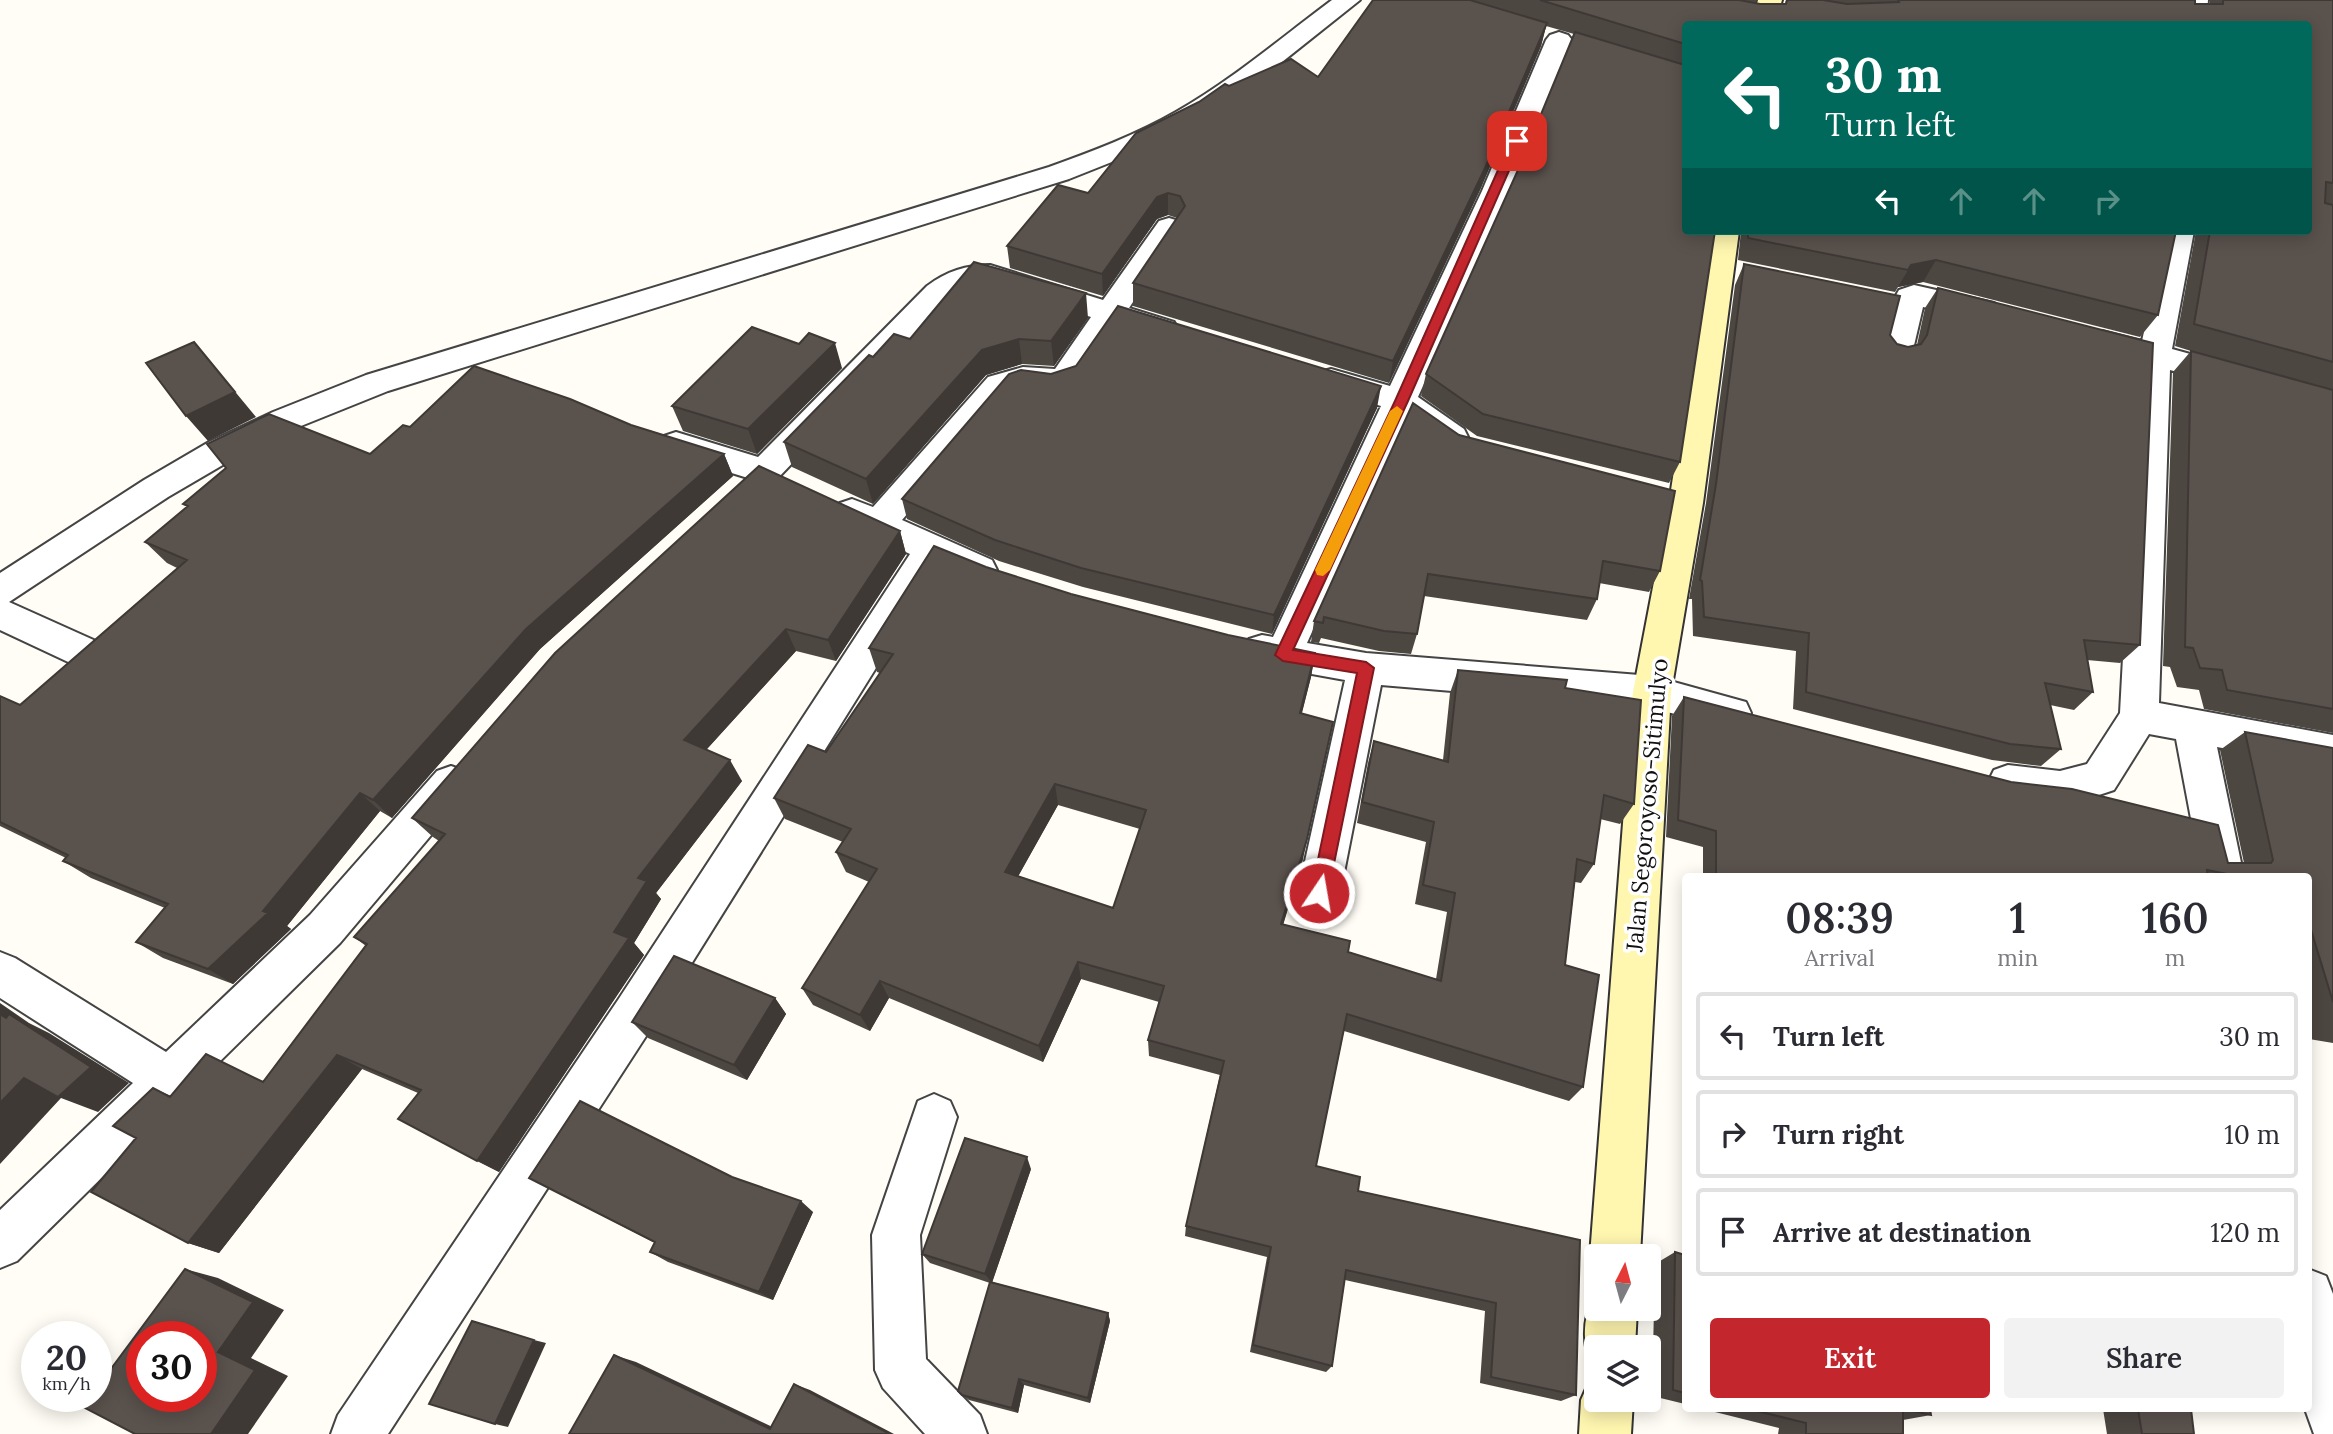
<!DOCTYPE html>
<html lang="en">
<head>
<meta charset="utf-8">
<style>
	:root { --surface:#fff; --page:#f2f2f3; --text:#2b2b33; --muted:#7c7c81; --line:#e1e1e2; --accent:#c4262e }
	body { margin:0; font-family:Lora,serif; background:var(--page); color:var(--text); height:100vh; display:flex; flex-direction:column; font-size:26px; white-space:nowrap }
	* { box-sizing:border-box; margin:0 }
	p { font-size:23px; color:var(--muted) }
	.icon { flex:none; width:38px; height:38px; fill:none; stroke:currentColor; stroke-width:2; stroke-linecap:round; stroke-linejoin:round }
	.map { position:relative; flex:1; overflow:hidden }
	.details { position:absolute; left:1682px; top:873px; width:630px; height:539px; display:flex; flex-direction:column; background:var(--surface); border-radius:7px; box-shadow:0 4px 18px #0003 }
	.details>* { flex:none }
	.guide { position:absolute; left:1682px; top:21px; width:630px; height:214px; border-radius:7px; box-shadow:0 4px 18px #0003; background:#00695c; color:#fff; overflow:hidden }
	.needle { width:46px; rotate:6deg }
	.tools { position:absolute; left:1584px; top:1244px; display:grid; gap:14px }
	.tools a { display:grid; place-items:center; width:77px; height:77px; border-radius:7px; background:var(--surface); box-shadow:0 4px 18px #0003; font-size:35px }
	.speed { position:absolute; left:21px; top:1321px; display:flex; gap:14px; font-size:35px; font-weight:700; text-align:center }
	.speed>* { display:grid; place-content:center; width:91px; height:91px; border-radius:50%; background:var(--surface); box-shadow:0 4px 18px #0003; line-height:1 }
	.speed small { font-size:18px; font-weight:400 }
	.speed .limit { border:10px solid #d22; background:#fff; color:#111 }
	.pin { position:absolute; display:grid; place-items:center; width:60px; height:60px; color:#fff; margin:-30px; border-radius:14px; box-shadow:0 4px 10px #0006 }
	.me { position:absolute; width:77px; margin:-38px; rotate:12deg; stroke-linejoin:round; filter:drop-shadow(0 0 5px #0008) }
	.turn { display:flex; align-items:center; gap:24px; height:147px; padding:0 28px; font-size:32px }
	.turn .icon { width:91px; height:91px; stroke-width:2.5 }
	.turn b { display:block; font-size:49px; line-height:60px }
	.lanes { display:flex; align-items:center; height:66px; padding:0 28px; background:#0003; justify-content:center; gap:35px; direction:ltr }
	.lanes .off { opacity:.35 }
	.eta { display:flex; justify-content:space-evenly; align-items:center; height:119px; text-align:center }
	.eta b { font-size:42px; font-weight:600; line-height:49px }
	.button { display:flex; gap:14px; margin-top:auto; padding:14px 28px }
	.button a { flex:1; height:80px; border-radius:7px; background:var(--accent); color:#fff; font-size:28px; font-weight:600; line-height:80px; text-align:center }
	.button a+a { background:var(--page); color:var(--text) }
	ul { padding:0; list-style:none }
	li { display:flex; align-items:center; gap:21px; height:88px; margin:0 14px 10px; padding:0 14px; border:4px solid var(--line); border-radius:7px }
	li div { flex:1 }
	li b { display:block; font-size:26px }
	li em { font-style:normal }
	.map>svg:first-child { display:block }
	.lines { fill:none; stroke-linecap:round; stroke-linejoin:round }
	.minor-casing { stroke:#444; stroke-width:4 }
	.secondary-casing { stroke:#333; stroke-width:4 }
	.minor { fill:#fff; fill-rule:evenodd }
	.secondary { fill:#fff6b0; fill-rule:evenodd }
	.wall { fill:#4d4742; fill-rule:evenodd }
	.shaded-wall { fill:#3f3936 }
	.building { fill:#5a524d; stroke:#3f3936; stroke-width:2; fill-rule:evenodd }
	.route { fill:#c4262e; stroke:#7f191e; stroke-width:2 }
	.slow { fill:#f59e0b }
	.labels { text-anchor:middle; stroke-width:7; stroke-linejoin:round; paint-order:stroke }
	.street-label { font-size:23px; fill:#111; stroke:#fff }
</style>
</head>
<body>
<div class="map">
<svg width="2333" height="1434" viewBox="0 0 2333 1434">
	<rect width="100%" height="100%" fill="#fffdf5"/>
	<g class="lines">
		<defs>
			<path id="minor" d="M1332,0h28l-93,74 -70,48 -50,26 -78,31 -681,212 -92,37 -63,31 -65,38 -159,105 98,44 6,11 -6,11 -13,4 -13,-4 -81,-38v-57l144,-93 65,-38 64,-30 93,-37 683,-208c44,-16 87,-32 127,-55 56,-32 105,-74 156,-112z
				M2184,0h24l-2,24h-24z
				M1559,32l9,3 4,5 -62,151 -92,206 46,32 4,8 -4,8c-23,7 -39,-11 -57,-24l-100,222 59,10 286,23 94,26 5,11 -5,11 -14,5 -80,-21 -271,-23 -41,208 -6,14 -15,5 -15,-5 -6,-14 47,-213 -83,-15 -13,-4 -6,-11 6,-11 13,-4 11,2 108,-231 -61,-18 -5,-8 5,-8 11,-3 59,17 92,-195 64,-151 4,-5z
				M1169,218l10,3 4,6 -54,81 45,14 4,7 -4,7 -11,3 -46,-14 -40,60 -25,8 -29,-4 -13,4 -108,127 90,40 5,10 -5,10 -13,4 -40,-17 -289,463 -262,404h-57l7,-19 280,-415 292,-446 -70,-33 -5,-9 5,-9 12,-4 21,8 115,-130 35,-10 32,2 36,-52 -103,-32 -23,2 -16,13 -173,180 -12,3 -100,-31 -5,-8 5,-8 12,-4 82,25 169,-171c20,-15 39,-21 63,-21l113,35 56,-79z
				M2166,231h28l-22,118 161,44v22l-163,-45 -11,333 174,32v34l-116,-22 27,130h-42l-26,-138 -27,-5 -35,56c-42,15 -77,20 -120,4l-6,-12 6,-12 14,-5 52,6 27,-7 33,-51 19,-351 -48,-14 -5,-7 5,-7 11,-3 40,10z
				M1914,285l80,18 4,7 -4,7 -11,3 -60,-13 -11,47 -5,8 -11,3 -11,-3 -5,-8 15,-57 4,-7z
				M451,766l14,5 6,12 -6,12 -125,148 -323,318 -17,7v-58l133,-127 -133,-85v-46l15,6 151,94 144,-137 127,-144z
				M934,1094l16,7 7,16 -37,118 6,124 54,56 7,19h-62l-42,-46 -8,-18 -3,-135 46,-134z
				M2308,1269l18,7 7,18v140h-19l-9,-25h3z"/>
			<path id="secondary" d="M1758,0h24l-7,24h-24z
				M1711,231h28l-36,272 -32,189 -31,564h-44v14l-6,-14 43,-564 36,-189z
				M1594,1291l2,18h41l-2,39h-39v20l-5,-2c-10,-25 -7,-50 3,-75z
				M1596,1379v21h37l-2,34h-52l2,-34 8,-18z"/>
		</defs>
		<use href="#minor" class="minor-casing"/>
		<use href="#secondary" class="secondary-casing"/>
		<use href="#minor" class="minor"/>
		<use href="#secondary" class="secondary"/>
	</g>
	<path class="wall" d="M1373,0h384l-2,4h30l1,-4h409v4h15v-4h123v733l-129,-24 -5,-19 -22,-3 -7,-20 -7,-1 10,-294 18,-21 -16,-5 21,-115h112l-623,-207v207l-5,231 -11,21 -192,-47 -56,-40 5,-22 92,-204 56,-136 -28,-8 -5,20 -61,144 -91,193 -256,-77v-23l44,-65 -9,-3 -11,4 -54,77 -93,-28 -3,-22 81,-53 111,-91 30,-16 89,-9z
		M1741,231h435l-18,84 -18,22 -217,-55 -25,5 -3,5 -157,-32z
		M1744,264l146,71 7,9 11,3 9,-2 8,-37 13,-20 202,357 -20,18 -33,-3 6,32 -19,18 -24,-5 11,44 -20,17 -49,-6 -199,-51 3,-58 -103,-15 -1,-37h-3l17,-96 29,-218z
		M1088,318l-34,48 -32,-2 -36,11 -113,129 -81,-37 -8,-25 89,-85z
		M799,344l43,24 -85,86 -74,-23 -11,-25z
		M1051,374l326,34 -105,226 -189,-47 -84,-26 -92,-42 -5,-20z
		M631,425l93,29 9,22 -193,173 -148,169 -12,-7 -93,115 4,3 -58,55 -70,-26 -27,-16 29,-34 -74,-30 -28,-17 3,-3 -66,-32v-130l20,9 157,-137 -10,-5 -22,-21 42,-35 -4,-3 187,-50 40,-27z
		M1459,435l201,136 -11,21 -50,-9 -2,16 -10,21 -163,-24 -7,38 -6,20 -32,-3 -58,-13 -2,5 -8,-1 3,-21z
		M900,531l6,23 -70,107 -40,-10 -90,99 36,31 -86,112 5,6 -27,44 10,12 -145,217 -101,-53 20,-26 -56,-24 -143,184 -31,-10 -52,-105 17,-50 18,8 92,-14 103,-136 -12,-9 85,-96 -6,-4 -21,-19z
		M986,567l85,27 157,41 87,18 -4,24 -9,36 1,146 -20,65 65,28 88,27 11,-67 -32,-8 11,-62 -69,-19 11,-60 6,-22 69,19 7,-67 8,-23 107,18 69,116 -14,20 -20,-5 -6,45 -13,19 -6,-1 -10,83 18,122 -14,14 -225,-70 -28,135 42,25 222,49 -4,155 -15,6 -81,-18 5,-72 -140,-31 -13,86 -6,6 -76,-20 17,-95 -82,-21 1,-10 34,-151 -71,-19 -1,-16 11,-38 -78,-23 -38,83 -154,-64 -19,33 -57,-26 -11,-17 67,-106 -23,-10 -10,-20 7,-10 -58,-23 -11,-21 52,-46 54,-79 -3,-1 -8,-24zM1058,805l82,24 -27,79 -95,-32z
		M1684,697l544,166h16l-24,-113 25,-18 88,16v295l-24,-4 -1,-5v-157h-605v-30l-37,-10 6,-121z
		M775,998l11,16 -39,66 -99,-42 -16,-16z
		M1031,1169l-39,113 116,31 2,8 -20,82 -66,-18 -6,28 -49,-13 -7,-5 28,-112 -60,-20 -8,-9z
		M732,1177l81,35 -40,88 -105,-38 -18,-10 5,-9 -126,-65z
		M1675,1252l10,3v149l-33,-8 3,-132z
		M1703,1409h227l1,6 -28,5v14h-125l1,-6z
		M2103,1409h88l3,25h-87z"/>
	<path class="shaded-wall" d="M1547,23l-6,23 -61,144 -91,193 4,-22z
		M1168,193v22l-11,4 -54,77 -1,-22 55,-77z
		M1936,260l-13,22 -25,5 -3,5 16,-27z
		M1086,293l2,25 -34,48 -3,-25z
		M1019,339l3,25 -36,11 -113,129 -7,-25 116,-129z
		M194,342l62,75 -48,24 -22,-25z
		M835,343l7,25 -85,86 -9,-25z
		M1381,386l-4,22 -105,226 2,-19z
		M724,454l9,22 -193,173 -148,169 -19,-18 153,-171z
		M900,531l6,23 -70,107 -8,-21z
		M786,629l10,22 -99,109 -13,-20z
		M1315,653l-4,24 -15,58 4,-22z
		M1333,722l-30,137 -25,83 3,-18z
		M730,760l12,21 -86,112 5,6 -27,44 10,12 -145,217 -22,-11 137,-229 24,-54z
		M1055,784l3,21 -48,86 -5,-19z
		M360,793l20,18 -93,115 4,3 -58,55 -25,-15 55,-58z
		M1078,962l3,17 -38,83 -4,-16z
		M880,981l9,17 -19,33 -10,-16z
		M775,998l11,16 -39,66 -13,-15z
		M0,1003l29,20 20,10 80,50 -31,29 -37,-14 -61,66v-61l6,-85 -6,-4z
		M337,1055l25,14 -143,184 -31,-10z
		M1027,1157l4,12 -39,114 -7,-9z
		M801,1201l12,11 -40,88 -14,-8z
		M185,1269l33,9 66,32 -33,48 37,18 -40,58h-37z
		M1108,1313l2,8 -20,82 -2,-5z
		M534,1340l12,3 -38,84 -13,-3z
		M614,1355l22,7 151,72 -17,-5z
		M1019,1379l5,6 -6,28 -6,-5z
		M794,1384l16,6 84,44h-5z"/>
	<path class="building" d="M1373,0h97l77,23 -62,145 -92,193 -260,-78 52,-77 -5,-10 -12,-3 -11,4 -55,77 -95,-28 51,-61 30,8 48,-60 63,-31 26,-18 4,2 62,-27 27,18z
		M1540,0h199l21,4h26l1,-4h36l24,4 52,-2 -1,-2h297v4h28v-4h110v183l-7,-1 -1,21 8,2v157l-139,-38 16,-93h98v-207h-623v20z
		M1575,32l110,33v166h30l-35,231 -197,-48 -57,-40 92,-204z
		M1748,231h428l-18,84 -222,-55 -25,5 -3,5 -160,-32z
		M974,262l112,31 -35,48 -32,-2 -37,11 -116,129 -82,-37 85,-87 4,2 21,-23 16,5z
		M1744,264l156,32 -10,39 7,9 11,3 13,-3 6,-9 11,-47 215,55 -13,302 -56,-5 9,52 -48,-9 16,66 -51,-5 -204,-52 3,-59 -105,-16 -2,-36 -2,-1 16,-96z
		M1118,306l263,80 -107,229 -193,-47 -86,-28 -93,-41 107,-125 12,-4 30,4 25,-8z
		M752,327l47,17 10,-11 26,10 -87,86 -76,-23z
		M194,342l41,50 -49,24 -40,-53z
		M2191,351l142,39v319l-106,-19 -5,-20 -22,-2 -7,-20 -8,-1z
		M474,366l96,33 61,26 93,29 -198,175 -153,171 -13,-7 -97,118 5,2 -60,56 -72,-27 32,-38 -105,-43 5,-6 -68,-33v-126l20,9 167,-145 -42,-18 43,-36 -5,-2 43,-36 -19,-24 62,-30 101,40 33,-29 7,2z
		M1413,403l46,32 216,56 -15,80 -57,-10 -6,38 -169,-25 -11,60 -33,-3 -60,-14 -1,6 -9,-2z
		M759,466l141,65 -72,109 -42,-11 -102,111 46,20 -92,118 9,3 -33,51 15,6 -152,223 -79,-42 23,-29 -84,-35 -149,188 -97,-51 45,-54 -23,-12 40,-38 17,9 36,-43 57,28 104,-138 -13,-7 91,-103 -33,-16 143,-165z
		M934,546l52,21 85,27 157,41 87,18 -15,60 33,9 -26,117 -26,85 69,17 -2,11 93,29 14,-88 -32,-8 11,-63 -72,-20 12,-61 74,21 10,-92 109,10 -2,8 76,12 -7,104 -30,-9 -10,69 -17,-5 -12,106 34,10 -16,112 -236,-73 -31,152 44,11 -2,14 222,49 -4,155 -85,-18 5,-74 -150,-33 -14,96 -79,-21 18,-98 -85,-21 38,-165 -76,-21 16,-54 -86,-24 -39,84 -159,-65 -20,34 -58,-27 75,-119 -41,-17 15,-23 -77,-31 34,-53 18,7 67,-98 -24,-6zM1055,784l91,26 -33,98 -108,-36z
		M1684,697l327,85 61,7 146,36 10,38h43l2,-3 -28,-128 88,16v254l-25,-82v-43h-66l-35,-7 1,7h-492v-46l-38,-11z
		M674,956l101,42 -41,67 -102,-43z
		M0,1014l6,4 3,-4 82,53 -33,30 -34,-19 -24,25z
		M580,1101l152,76 69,24 -42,91 -109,-40 5,-10 -126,-64z
		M965,1138l62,19 -42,117 -63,-20z
		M1675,1252l10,3v138l-12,-3z
		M185,1269l68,33 -35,50 37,18 -44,64h-76l-52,-27 8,-11h5v-7zM142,1337h59v59h-59z
		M990,1282l118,31 -20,85 -69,-19 -7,29 -50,-13 -4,-4z
		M472,1321l62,19 -39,84 -66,-20z
		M614,1355l156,74 24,-45 96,50h-321z
		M1749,1409h154v25h-97v-11z
		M1905,1409h25l1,6z
		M2138,1409h53l3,25h-52z"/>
	<path class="route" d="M1517,137l5,4 -114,260 -115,249 73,12 8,6 -46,225 -3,6 -6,2 -6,-2 -2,-6 46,-220 -74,-12 -8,-6 120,-254 116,-260z"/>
	<path class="slow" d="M1397,406l6,5 -73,159 -7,6 -6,-1 -2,-5 75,-159z"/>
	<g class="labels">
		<g class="street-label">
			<text transform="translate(1647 805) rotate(-85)" y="8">Jalan Segoroyoso-Sitimulyo</text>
		</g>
	</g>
</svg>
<div class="tools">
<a><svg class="needle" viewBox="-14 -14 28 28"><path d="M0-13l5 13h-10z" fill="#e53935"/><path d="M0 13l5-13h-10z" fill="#7c7c81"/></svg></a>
<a><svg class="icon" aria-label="layers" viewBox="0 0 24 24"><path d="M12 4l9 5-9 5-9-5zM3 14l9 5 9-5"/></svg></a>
</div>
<div class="speed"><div>20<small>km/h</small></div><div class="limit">30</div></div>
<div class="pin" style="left:1517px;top:141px;background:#d93025"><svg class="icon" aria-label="arrive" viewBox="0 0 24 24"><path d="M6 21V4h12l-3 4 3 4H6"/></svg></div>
<svg class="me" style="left:1319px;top:893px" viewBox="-20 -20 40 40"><circle r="17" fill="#c4262e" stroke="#fff" stroke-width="3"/><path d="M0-11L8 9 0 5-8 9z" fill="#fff"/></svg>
<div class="guide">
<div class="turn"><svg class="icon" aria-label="left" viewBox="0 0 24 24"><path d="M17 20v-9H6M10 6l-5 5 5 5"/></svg><div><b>30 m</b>Turn left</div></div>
<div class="lanes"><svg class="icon" aria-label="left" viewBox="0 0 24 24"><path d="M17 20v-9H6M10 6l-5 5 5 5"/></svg><svg class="icon off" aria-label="ahead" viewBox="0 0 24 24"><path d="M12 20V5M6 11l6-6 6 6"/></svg><svg class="icon off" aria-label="ahead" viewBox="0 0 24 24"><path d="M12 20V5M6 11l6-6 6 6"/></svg><svg class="icon off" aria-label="right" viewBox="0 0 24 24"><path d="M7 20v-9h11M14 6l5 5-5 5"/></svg></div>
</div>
<section class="details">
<div class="eta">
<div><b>08:39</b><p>Arrival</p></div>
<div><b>1</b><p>min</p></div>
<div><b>160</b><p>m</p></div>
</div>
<ul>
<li><svg class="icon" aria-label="left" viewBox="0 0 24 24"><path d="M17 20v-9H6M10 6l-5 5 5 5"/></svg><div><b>Turn left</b></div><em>30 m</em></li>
<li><svg class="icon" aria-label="right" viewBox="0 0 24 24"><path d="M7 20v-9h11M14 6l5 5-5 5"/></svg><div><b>Turn right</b></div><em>10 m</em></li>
<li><svg class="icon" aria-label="arrive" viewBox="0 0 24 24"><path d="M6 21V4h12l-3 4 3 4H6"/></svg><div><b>Arrive at destination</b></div><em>120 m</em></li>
</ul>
<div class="button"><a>Exit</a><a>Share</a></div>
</section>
</div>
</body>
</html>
